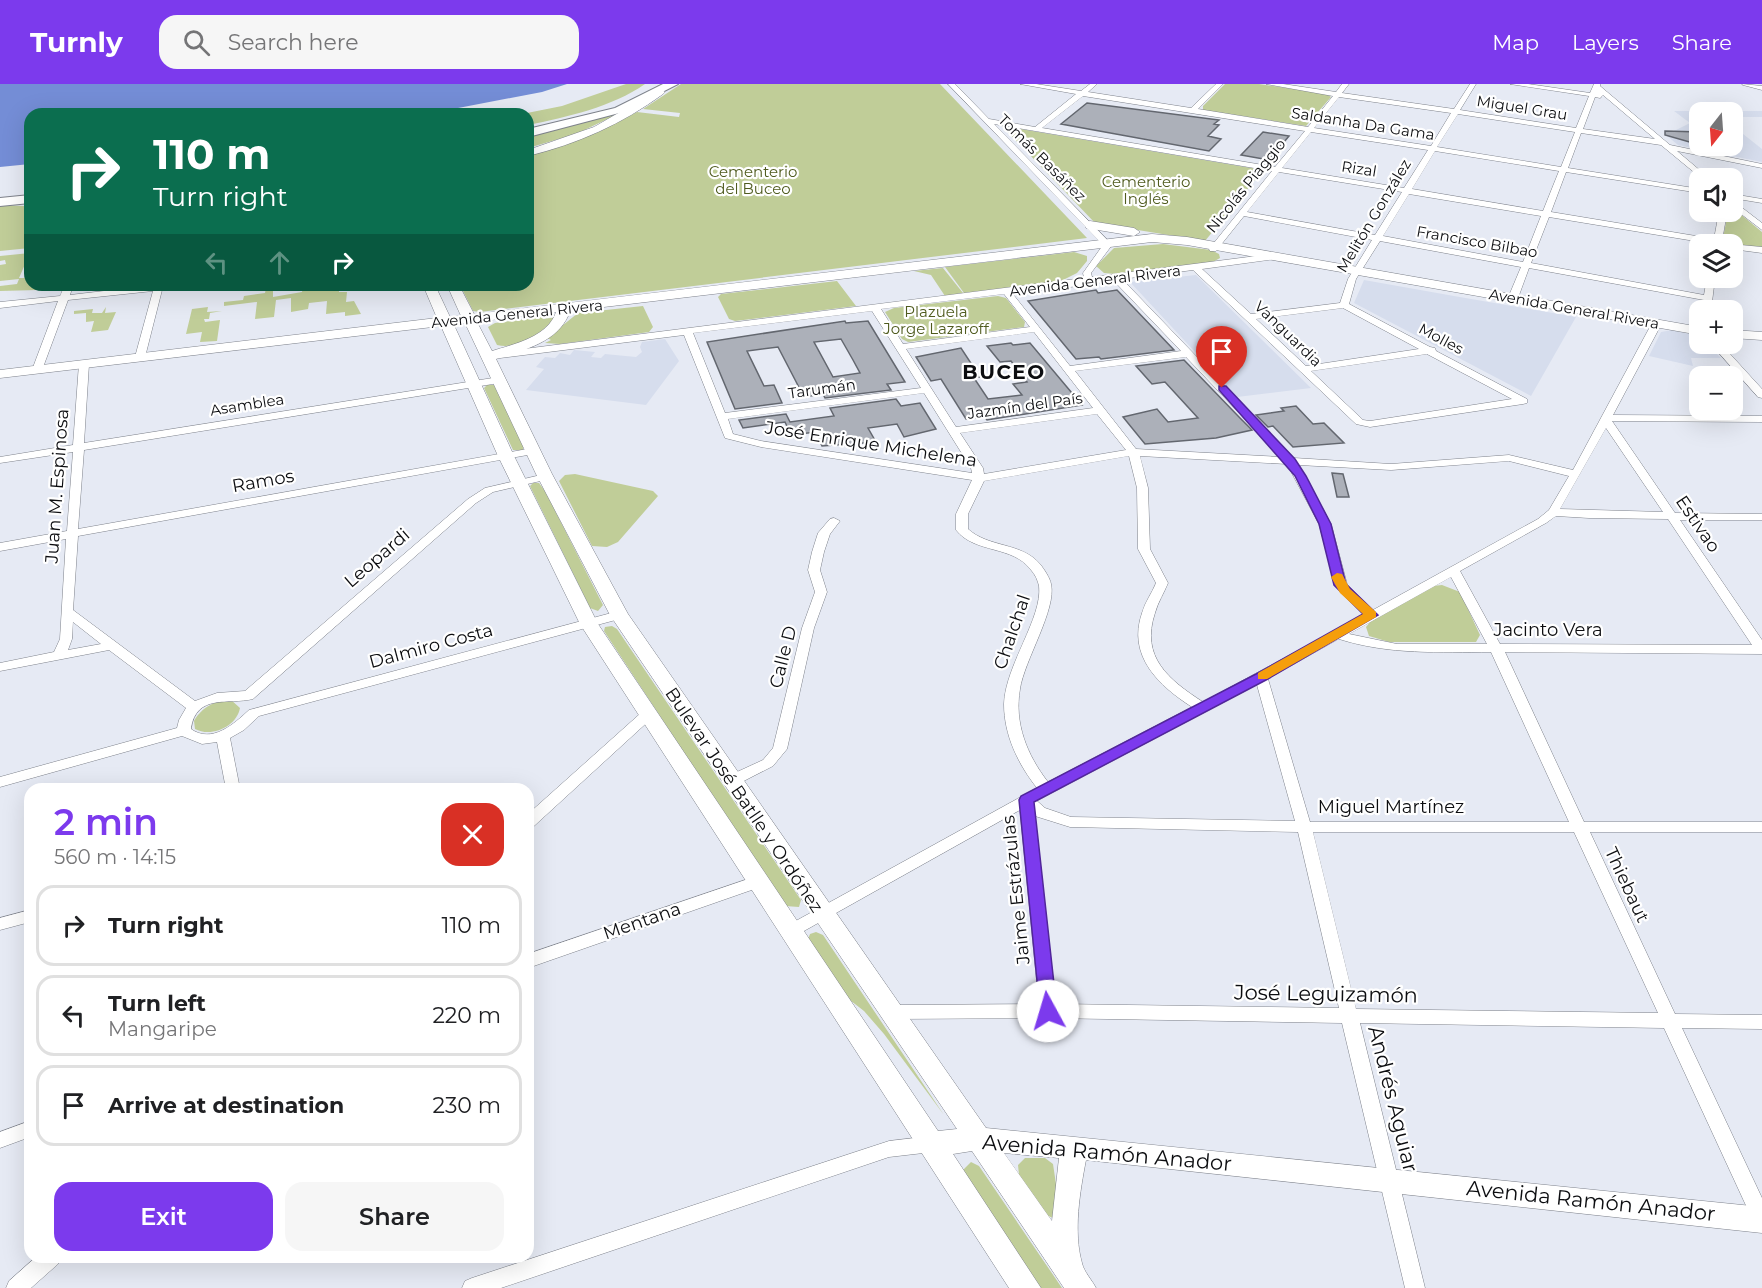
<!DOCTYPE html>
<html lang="en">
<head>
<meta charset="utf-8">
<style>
	:root { --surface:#fff; --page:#f6f6f6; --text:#202124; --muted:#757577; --line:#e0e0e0; --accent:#7c3aed }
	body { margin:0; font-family:Montserrat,sans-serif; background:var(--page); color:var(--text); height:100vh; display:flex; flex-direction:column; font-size:22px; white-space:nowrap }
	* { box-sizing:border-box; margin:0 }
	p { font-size:20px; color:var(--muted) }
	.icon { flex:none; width:33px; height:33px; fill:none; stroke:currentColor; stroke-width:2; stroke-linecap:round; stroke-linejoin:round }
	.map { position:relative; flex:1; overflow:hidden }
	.side { position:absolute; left:24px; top:699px; width:510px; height:480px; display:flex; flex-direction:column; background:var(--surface); border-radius:18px; box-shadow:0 6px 24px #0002 }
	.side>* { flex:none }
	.hud { position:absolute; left:24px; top:24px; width:510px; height:183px; border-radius:18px; box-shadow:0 6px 24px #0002; background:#0b6e4f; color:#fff; overflow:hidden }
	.needle { width:39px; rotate:197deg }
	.buttons { position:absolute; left:1689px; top:18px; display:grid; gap:12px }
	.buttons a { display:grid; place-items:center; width:54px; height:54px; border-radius:12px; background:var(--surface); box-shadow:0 6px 24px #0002; font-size:30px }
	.pin { position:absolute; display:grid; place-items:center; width:51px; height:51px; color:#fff; margin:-62px -26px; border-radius:50% 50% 50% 0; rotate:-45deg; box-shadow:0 0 6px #0007 }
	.pin .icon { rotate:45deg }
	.me { position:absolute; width:66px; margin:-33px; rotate:354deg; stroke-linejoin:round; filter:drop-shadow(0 0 4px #0008) }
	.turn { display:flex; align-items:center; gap:21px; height:126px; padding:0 30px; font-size:27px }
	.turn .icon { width:78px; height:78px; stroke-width:2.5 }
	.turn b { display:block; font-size:42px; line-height:51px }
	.lanes { display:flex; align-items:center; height:57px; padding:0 30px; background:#0003; justify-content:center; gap:30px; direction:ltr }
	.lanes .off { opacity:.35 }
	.round { display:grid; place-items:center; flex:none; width:63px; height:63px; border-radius:18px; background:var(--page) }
	.head { display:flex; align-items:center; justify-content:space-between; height:102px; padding:0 30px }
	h1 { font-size:36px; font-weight:600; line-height:45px; color:var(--accent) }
	.primary-button { display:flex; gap:12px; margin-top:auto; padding:12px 30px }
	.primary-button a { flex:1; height:69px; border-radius:18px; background:var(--accent); color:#fff; font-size:24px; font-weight:600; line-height:69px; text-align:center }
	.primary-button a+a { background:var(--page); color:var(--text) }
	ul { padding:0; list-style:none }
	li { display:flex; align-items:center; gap:18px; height:81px; margin:0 12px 9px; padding:0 18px; border:3px solid var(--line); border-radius:18px }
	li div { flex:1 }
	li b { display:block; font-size:22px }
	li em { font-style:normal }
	header { display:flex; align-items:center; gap:36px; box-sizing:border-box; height:84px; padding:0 30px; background:var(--accent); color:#fff }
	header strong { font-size:28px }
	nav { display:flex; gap:33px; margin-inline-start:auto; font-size:21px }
	.search { width:420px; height:54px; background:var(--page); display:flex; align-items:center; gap:15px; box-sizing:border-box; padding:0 21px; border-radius:18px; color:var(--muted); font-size:22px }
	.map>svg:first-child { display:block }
	.built { fill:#d6dded }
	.green { fill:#c0cd98 }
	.water { fill:#748dd6 }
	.building { fill:#acb0b9; stroke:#63676f; stroke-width:1.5; fill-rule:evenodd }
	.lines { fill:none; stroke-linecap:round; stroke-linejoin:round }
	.street-casing { stroke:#7e828b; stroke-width:1 }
	.secondary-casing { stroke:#7e828b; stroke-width:1 }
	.primary-casing { stroke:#7e828b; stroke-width:2 }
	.street { fill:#fff; fill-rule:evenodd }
	.secondary { fill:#fff; fill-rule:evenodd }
	.primary { fill:#fff; fill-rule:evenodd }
	.route { fill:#7c3aed; stroke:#51269a; stroke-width:1.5 }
	.slow { fill:#f59e0b }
	.labels { text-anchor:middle; stroke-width:4.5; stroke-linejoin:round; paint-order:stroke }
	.far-street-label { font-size:15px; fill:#0c0d10; stroke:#fff }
	.far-park-label { font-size:15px; fill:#4f5b1e; stroke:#fff }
	.street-label { font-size:18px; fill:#0c0d10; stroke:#fff }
	.far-district-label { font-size:20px; font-weight:bold; letter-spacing:1.5px; fill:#0c0d10; stroke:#fff }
	.near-street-label { font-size:21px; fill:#0c0d10; stroke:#fff }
</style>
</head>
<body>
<header>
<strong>Turnly</strong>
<div class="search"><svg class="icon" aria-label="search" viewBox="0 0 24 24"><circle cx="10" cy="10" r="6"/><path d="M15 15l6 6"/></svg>Search here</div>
<nav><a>Map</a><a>Layers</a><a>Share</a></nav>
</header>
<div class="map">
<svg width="1762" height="1204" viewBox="0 0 1762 1204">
	<rect width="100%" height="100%" fill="#e6eaf4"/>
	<path class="built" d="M1674,27h88v6h-29l-1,-5h-32v34h32l1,-20 29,23v13l-84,-17 -12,-10 24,-12z
		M1196,191l115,113 -74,9 -107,-115z
		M1364,196l90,16 122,21 -45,79 -177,-93z
		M1672,246l26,6 2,8h7l14,14h-30l2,8 -44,-10 12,-24z
		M665,255l14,22 -33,44 -120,-15 18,-21 -8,-2 9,-10 10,1 5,-5 10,2 4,-5 21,2 -4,5 10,1 4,-4 31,3 6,-5 -2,-5 2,-5z"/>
	<path class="green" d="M626,0h19c-33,23 -78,33 -117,41v-11h-6l40,-8z
		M681,0h259l147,154 -607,74 -7,-1 -13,-26h68v-130l68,-22 41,-21 42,5 1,-4 -37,-4z
		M1225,0h34l68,10 4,3 -25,29 -103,-16v-4z
		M620,29l-44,21 -48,14v-11z
		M1002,42l261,44 -58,71 -110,-18z
		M0,121l25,1 4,4 1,38 -30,3z
		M1733,127l5,1 24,20v16l-29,-4 -10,-6 5,-26z
		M1163,160l48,6 8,4 1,4 -9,5 -96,11 -11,-1 -8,-7 18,-18z
		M1074,168l13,4v5l-10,12 -18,9 -95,11 -19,-26z
		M30,169l-11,25h11v7h10l-2,5 -38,1v-5l17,-2 2,-5 -19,2v-16l6,-1 -1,-4 -5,1v-5z
		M943,184l20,25 -18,3 -14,-21 -17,-4z
		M837,197l19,25 -121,15 -6,-2 -11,-22 3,-3z
		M277,201h8l-1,3 -11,1v8l29,-5 1,-7h36v7h8l-1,10 8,-1 7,13 -16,2v-4l-19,2 1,-13 -18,2 -1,6 -17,3v-14l-15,2 -2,17 -19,2 2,-17 -33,4v-4l19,-2 1,-4 21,-3 1,-5z
		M998,212l8,2 19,24 -1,5 -116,15 -6,-3 -17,-27 9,-4z
		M643,222l10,21 -4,5 -89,12 -15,-1 6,-3 -4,-2 31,-25z
		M106,223l-1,6 11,-1 -8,18 -17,2 3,-11 -8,1v-9l-12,1v-3l19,-2 -1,4h10z
		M208,223l-1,5 15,-1 -12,2 -1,6h-5l1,3 15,-2 -3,21 -17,1 2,-10 -16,2 6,-25z
		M542,233l1,2 14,-2c-16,16 -37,33 -60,28l-9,-18 7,-4z
		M487,301h7l29,61v4h-10l-29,-62z
		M575,390l78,17 5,5 -40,46 -11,5 -15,-1 -33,-65 6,-6z
		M533,399h6l6,8 58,114 -5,6 -8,-3 -60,-122z
		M1442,501l18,7 20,43 -4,7h-87l-20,-6 -3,-9 5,-6 62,-35z
		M612,542l5,3 184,271 -2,7 -14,-1 -181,-275 1,-4z
		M230,615l10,9c-3,18 -28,30 -45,21l-1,-8c9,-15 20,-19 36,-22z
		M816,848l7,3 121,180 -60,-81 -20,-23 -18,-14 -38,-58 2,-5z
		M1025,1074h20l8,6 7,47 -7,7 -7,-3 -27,-40 -1,-10z
		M971,1078l8,4 83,122h-22l-77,-118z"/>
	<path class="water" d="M0,0h567l-25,8 -115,22h-397v50l-30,3z"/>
	<path class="building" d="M1087,19l132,17 -5,4 5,1 -11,11 13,3 -12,12 -148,-27z
		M1665,47l35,1v13l-35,-10z
		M1263,48l26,4 -20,24 -28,-5z
		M1096,206l2,3 19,-3 57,60 -73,9 -2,-2 -23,2 -48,-58z
		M845,237l1,2 22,-2 37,61 -18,2 4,6 -66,8 -2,-4 -19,3 -26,-50 -31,4 17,35 10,-1 8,18 -47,6 -28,-67zM841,255l12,21 7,13 -27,4 -19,-35z
		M1011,259l2,2 17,-2 52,62 -95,15 -2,-3 -19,2 -25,-40 -10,2 -15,-24 45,-9 19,29 -6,1 14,21 34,-4 -9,-11 14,-2 -16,-21 -11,1 -13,-16z
		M1184,276l55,57 13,13 -36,8 -71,6 -22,-27 34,-8 11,13 30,-4 -33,-36 -13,2 -16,-18z
		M896,315l5,7 19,-3 16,26 -32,8 -7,-13 -29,4 8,14 -54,4 -6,-14 -25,3 -6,-13 -42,6 -4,-8 47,-6 4,8 44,-6 -4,-8z
		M1296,322l17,18 11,-1 20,20 -51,4 -20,-21 -5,1 -12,-12 28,-4 -3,-3z
		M1332,389l11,1 6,23h-12z"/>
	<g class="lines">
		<defs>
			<path id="street" d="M948,0h7l34,35 46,8 41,-33 -56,-10h16l45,7 9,-7h7l-9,8 103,16 25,-24h7l-25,25 110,18 25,-31 -67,-12h17l53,8 6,-8h7l-7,9 112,16 16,-25h6l-16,26 116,18 13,-32 -79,-12h18l62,9 4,-9h6v2l70,59 92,19v4l-85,-17 32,27h-8l-40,-33 -80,-12 -13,35 132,21v4l-134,-21 -15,40 163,27 5,-27h8l-5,29 8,3 32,3v6l-30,-4v-5h-19l-164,-27 -18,46 173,32 3,-17h8l-4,32h-8l1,-10 -175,-32 -11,30 -5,3 -5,-3 13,-31 -141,-26 -24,38 -7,25 81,43 5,1 1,3 91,48v4l-4,1 -153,23 -14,-3 -163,-154 -71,9 172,179 97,6 118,-9 64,15 79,-147 5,-3 5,3 -49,92 149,1v6l-150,-1 63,92 87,1v6h-82l82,120v14l-257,-2 79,170h178v10h-172l85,182 87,1v14l-80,-1 80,170v30l-7,-3 -91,-197 -304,-5 65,265h-20l-63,-265 -294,-5 -158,1 -6,-2 -3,-5 3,-5 6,-2 149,-1 -19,-194 -225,126 -6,2 -6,-2 -2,-4 2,-4 254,-140c-19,-24 -33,-53 -33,-84 1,-38 39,-87 35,-118 -1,-5 -4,-12 -8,-16 -18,-25 -56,-16 -75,-40v-16l16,-34 -211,-33 -36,-9 -41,-103 -184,23 -5,-3 5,-3 584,-74 -1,-5 20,-28zM1603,11l52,44 -72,-10 12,-32 5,1zM1083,12l222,35 -30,36 -233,-39zM1339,13l112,16 -20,33 -117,-18zM1458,30l117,18 -14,35 -124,-20zM994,40l278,47 -63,78 1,2h6l28,-35 128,24 -24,39 -8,24 -89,11 -49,-45 73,-10v-4l-3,-1 -180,23 -1,-4 21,-28zM1311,48l117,18 -24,38 -122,-20zM1435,67l124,20 -16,40 -131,-22zM1279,88l123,20 -27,43 -128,-23zM1409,110l132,22 -18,46 -140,-26zM1113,196l68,71 -111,15 -58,-73 77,-8zM1004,210l26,33 -127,17 -22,-35zM1343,224l76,41 -113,17 -50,-47zM872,227l49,77 -196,25 -32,-80zM1034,248l59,76 -137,19 -50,-78zM1427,270l85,45 -142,22 -7,-1 -52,-49zM1186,273l95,100 -145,-8 -61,-78zM924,309l47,75 1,5 -211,-32 -28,-7 -5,-15zM1097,330l29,36 -142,24 -1,-6 -23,-35zM1606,344l57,84 -103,-3zM1129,372l8,32 1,61 18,34c-4,10 -11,19 -14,30 -15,43 17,73 50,94l-144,75c-21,-27 -34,-59 -28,-93 4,-28 37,-80 31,-105 -1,-6 -7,-15 -11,-20 -19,-22 -51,-16 -72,-35v-15l16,-33zM1140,372l147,8 32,60 16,61 29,30 -161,87c-34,-22 -63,-45 -48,-89 3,-11 9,-20 13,-30l-18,-34 -2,-61zM1509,377l60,15 -20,34 -11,9 -165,91 -26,-26 -16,-60 -32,-59 92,5zM1556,432l33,2 79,1 84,126 -252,-1 -40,-73 86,-48zM1451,493l36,67h-90l-48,-10zM1339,555c50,16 101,13 152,13l78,170h-259l-42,-143zM1257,601l38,136 -224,-4 -26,-9 -8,-7zM1035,732l35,11 228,5 41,176 -283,-4zM1313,748h261l84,181 -302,-4z
				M1742,0l20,2v4l-19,-5z
				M1732,110l30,5v4l-30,-5z
				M1732,116l30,23v7l-30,-23z
				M65,201h8l-3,10 85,-10h30l-4,3 -19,2 -17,67 -5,3 -5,-3 18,-66 -85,9 -26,70 -5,3 -4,-1 -1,-2 26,-69 -58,7v-6l60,-6z
				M1711,260h10l41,45v9l-4,-1z
				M84,277l5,3 -5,79 415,-66 5,3 -5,3 -415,67 -6,79 455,-81 5,3 -5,3 -455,82 -5,74 122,91 22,-8 28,-2 223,-192 17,-11 60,-14 6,3 -2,2 -56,13 -17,11 -223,196c-24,6 -57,-6 -62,30 21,15 43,-5 58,-19l366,-98 4,-1 6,4 -2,3 -364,98 -15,14 -14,8 10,51h-14l-9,-47 -15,2 -20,-8 -182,51v-10l177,-49 2,-8 7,-12 -77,-58 -109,21v-8l54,-11 6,-13 6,-100 -66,12v-8l67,-12 6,-79 -73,11v-6l73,-12 6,-81zM73,538l28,22 -33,6 4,-11z
				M834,434l6,3 -10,13 -6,18 -4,18 7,22 -13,36 -27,121 -14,17 -37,19h-10l-2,-4 2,-4 37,-17 10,-12 29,-120 13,-36 -7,-22 4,-18 6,-19 12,-14z
				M647,626l5,2 2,3 -2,3 -119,109 -5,1v-14l114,-102z
				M757,792l6,2 2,4 -2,4 -235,82v-14z
				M30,826v12l-30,8v-12z
				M30,1037v16l-30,11v-16z
				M932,1052l7,2 2,6 -2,6 -7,2 -43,5 -388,131h-39l3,-7 7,-3 417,-137z
				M36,1173h25l-3,7 -27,24h-25l3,-7z"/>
			<path id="secondary" d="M660,5l5,3 -2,2c-41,30 -86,50 -135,62v-6l66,-23z
				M1090,137l44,7 6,4 -6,4 -48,-8v-6z
				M1152,150l35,3 513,90v8l-513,-90 -35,-3 -582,69c-10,31 -46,39 -74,48l56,115 76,140 358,514 776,79v26l-676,-73c-6,31 -13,72 -4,103 2,9 10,17 14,25h-32l-92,-137 -19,3 88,134h-32l-429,-664 -82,-168 -57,-130 -441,52v-8l437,-52 -14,-33h12l15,32 11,-1 -14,-31h12l15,29zM556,228c-8,25 -42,32 -64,39l-15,-29zM465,239l71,151 74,141 347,514 -19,2 -340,-507 -84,-168 -60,-131zM1004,1069l55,5 -7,63z
				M1732,246l30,2v8l-30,-2z"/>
			<path id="primary" d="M663,0h15l-55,28 -95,25v-8l87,-21z
				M30,111v8l-30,3v-8z"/>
		</defs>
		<use href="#street" class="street-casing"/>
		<use href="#secondary" class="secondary-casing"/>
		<use href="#primary" class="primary-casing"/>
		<use href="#street" class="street"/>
		<use href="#secondary" class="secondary"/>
		<use href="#primary" class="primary"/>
	</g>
	<path class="route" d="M1219,302h7l69,73 11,17 25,48 15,60 32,31 -112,65 -232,122 23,209 -3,5h-12l-2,-5 -21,-211 2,-4 235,-122 107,-60 -29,-29 -15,-61 -24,-48 -76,-86z"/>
	<path class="slow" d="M1337,489l5,1 8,15 26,23v5l-109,62h-9v-6l105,-59 -23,-21 -9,-16z"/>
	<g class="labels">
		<g class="far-street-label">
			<text transform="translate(1522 24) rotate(9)" y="5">Miguel Grau</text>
			<text transform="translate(1363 40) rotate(9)" y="5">Saldanha Da Gama</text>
			<text transform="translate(1042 74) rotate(45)" y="5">Tomás Basáñez</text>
			<text transform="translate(1359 85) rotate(9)" y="5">Rizal</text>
			<text transform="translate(1246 102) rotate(-51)" y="5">Nicolás Piaggio</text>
			<text transform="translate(1374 132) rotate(-59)" y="5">Melitón González</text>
			<text transform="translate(1477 158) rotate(10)" y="5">Francisco Bilbao</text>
			<text transform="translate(1095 197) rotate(-7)" y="5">Avenida General Rivera</text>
			<text transform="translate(1574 225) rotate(10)" y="5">Avenida General Rivera</text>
			<text transform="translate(517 230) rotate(-6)" y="5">Avenida General Rivera</text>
			<text transform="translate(1288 250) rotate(44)" y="5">Vanguardia</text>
			<text transform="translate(1441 255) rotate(28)" y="5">Molles</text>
			<text transform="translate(822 305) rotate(-8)" y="5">Tarumán</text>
			<text transform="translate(247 321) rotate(-9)" y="5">Asamblea</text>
			<text transform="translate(1025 322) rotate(-8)" y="5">Jazmín del País</text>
		</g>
		<g class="far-park-label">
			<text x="753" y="93">Cementerio<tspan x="753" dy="17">del Buceo</tspan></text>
			<text x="1146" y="103">Cementerio<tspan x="1146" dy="17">Inglés</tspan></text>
			<text x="936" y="233">Plazuela<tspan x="936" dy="17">Jorge Lazaroff</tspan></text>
		</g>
		<g class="street-label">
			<text transform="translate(871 360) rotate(9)" y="6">José Enrique Michelena</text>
			<text transform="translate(263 397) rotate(-10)" y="6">Ramos</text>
			<text transform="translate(57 402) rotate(-86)" y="6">Juan M. Espinosa</text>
			<text transform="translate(1698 440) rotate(56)" y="6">Estivao</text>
			<text transform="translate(377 474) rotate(-41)" y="6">Leopardi</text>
			<text x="1548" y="552">Jacinto Vera</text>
			<text transform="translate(1012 548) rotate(-71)" y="6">Chalchal</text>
			<text transform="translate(431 562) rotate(-15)" y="6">Dalmiro Costa</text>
			<text transform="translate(783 573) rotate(-76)" y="6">Calle D</text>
			<text transform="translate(744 716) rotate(56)" y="6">Bulevar José Batlle y Ordóñez</text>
			<text x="1391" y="729">Miguel Martínez</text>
			<text transform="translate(1627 801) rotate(65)" y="6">Thiebaut</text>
			<text transform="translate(1016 806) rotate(-96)" y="6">Jaime Estrázulas</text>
			<text transform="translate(642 837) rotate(-19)" y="6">Mentana</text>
		</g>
		<g class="far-district-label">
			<text x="1004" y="295">BUCEO</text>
		</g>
		<g class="near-street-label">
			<text transform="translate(1326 910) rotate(1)" y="7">José Leguizamón</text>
			<text transform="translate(1393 1015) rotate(76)" y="7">Andrés Aguiar</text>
			<text transform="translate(1107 1069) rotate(5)" y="7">Avenida Ramón Anador</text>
			<text transform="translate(1591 1117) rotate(6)" y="7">Avenida Ramón Anador</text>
		</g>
	</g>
</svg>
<div class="buttons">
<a><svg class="needle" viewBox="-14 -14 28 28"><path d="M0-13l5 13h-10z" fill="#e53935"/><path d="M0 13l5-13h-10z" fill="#757577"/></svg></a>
<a><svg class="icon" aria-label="sound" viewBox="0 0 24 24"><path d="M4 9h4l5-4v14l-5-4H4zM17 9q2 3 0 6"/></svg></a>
<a><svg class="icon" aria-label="layers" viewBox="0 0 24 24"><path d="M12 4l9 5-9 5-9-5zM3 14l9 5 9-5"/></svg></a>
<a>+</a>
<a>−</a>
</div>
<div class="pin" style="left:1222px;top:304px;background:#d93025"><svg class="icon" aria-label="arrive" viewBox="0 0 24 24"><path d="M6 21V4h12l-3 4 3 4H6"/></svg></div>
<svg class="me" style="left:1048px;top:927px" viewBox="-20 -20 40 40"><circle r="19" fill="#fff"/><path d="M0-13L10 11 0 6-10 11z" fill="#7c3aed"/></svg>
<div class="hud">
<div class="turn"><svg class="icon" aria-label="right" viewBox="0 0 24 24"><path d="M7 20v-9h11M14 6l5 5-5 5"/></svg><div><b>110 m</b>Turn right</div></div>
<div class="lanes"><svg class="icon off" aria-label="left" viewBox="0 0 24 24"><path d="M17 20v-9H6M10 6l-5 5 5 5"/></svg><svg class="icon off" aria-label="ahead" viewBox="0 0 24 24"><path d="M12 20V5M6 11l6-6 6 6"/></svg><svg class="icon" aria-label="right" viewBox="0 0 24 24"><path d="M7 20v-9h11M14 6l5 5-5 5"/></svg></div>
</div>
<section class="side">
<div class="head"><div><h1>2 min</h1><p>560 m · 14:15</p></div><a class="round" style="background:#d93025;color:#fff"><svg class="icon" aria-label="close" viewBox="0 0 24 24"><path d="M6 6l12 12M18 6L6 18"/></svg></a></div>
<ul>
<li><svg class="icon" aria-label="right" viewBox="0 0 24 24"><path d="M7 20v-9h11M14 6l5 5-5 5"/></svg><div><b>Turn right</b></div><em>110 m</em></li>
<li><svg class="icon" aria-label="left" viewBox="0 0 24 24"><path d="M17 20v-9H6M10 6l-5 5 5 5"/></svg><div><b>Turn left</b><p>Mangaripe</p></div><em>220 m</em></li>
<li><svg class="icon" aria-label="arrive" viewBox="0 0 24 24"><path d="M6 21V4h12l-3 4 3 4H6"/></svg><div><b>Arrive at destination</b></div><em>230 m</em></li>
</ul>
<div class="primary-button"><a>Exit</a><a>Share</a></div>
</section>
</div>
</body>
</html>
